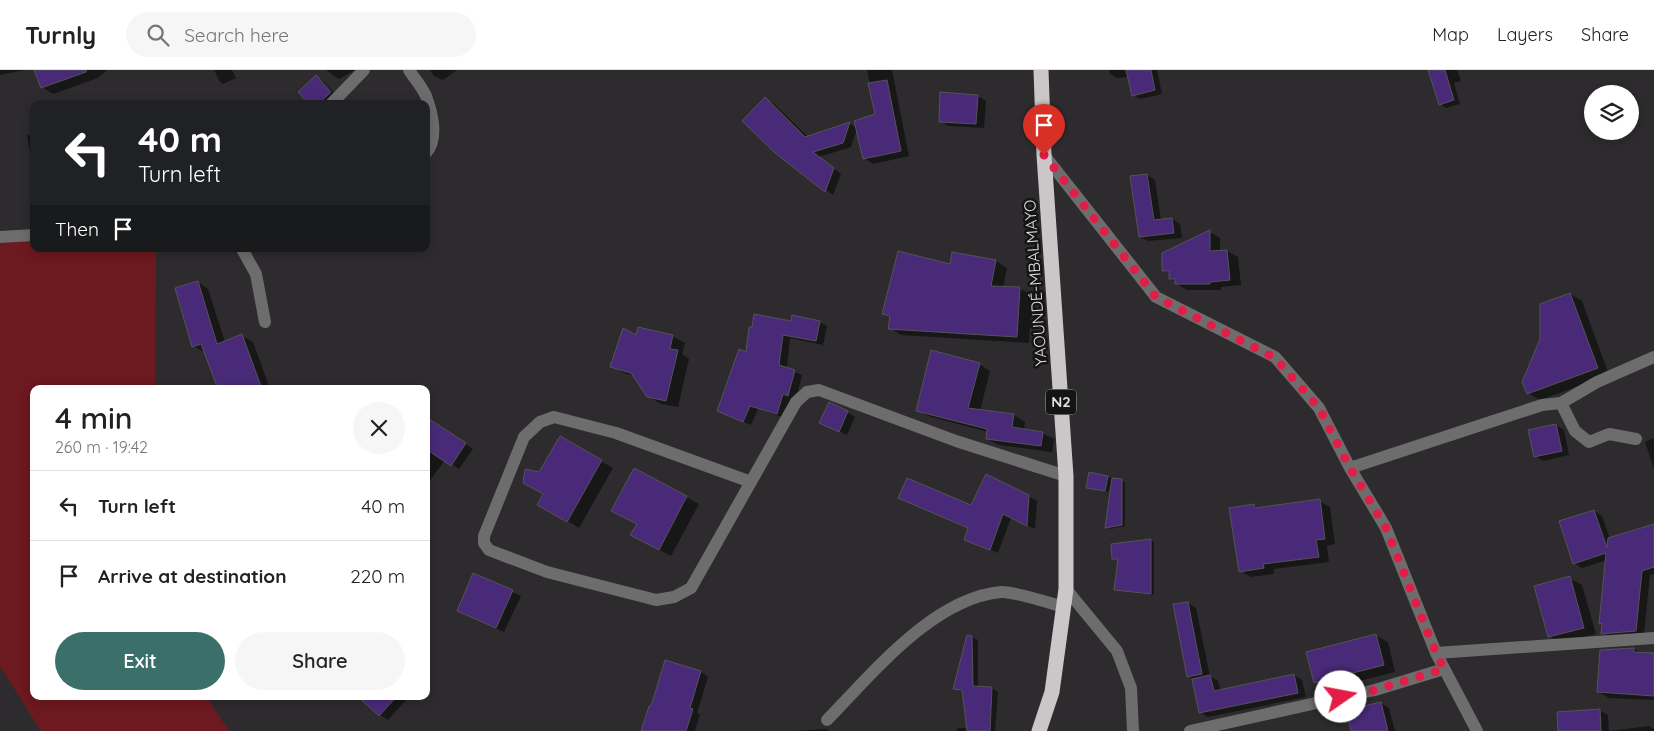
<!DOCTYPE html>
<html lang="en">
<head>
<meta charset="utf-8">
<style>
	:root { --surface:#fff; --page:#f6f6f6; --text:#222; --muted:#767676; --line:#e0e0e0; --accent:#3a6f6a }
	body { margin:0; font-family:Quicksand,sans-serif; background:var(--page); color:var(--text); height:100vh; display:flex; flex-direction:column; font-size:19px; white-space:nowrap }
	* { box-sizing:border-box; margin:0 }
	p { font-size:16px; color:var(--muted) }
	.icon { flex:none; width:28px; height:28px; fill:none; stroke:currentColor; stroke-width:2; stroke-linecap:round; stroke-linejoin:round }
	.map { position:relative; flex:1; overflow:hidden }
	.sheet { position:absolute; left:30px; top:315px; width:400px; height:315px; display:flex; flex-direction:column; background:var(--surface); border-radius:10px; box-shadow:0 2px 12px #0003 }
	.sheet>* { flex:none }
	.guide { position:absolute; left:30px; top:30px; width:400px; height:152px; border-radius:10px; box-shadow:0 2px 12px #0003; background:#202124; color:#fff; overflow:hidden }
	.fabs { position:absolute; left:1584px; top:15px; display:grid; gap:10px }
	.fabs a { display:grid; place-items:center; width:55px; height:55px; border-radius:50%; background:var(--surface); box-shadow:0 2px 12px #0003; font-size:25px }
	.pin { position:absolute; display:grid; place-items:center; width:42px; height:42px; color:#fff; margin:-51px -21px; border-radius:50% 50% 50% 0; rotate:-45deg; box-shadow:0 0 5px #0007 }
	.pin .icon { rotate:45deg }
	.me { position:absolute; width:55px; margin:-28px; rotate:78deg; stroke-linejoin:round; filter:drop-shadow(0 0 4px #0008) }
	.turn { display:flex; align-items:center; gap:18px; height:105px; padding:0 25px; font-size:22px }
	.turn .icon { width:65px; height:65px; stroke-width:2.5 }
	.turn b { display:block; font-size:35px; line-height:42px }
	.then { display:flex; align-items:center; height:48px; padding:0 25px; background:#0003; gap:10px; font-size:19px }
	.round { display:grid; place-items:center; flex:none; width:52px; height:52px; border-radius:26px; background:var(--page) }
	.head { display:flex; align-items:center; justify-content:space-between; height:85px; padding:0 25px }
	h1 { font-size:30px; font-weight:600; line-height:38px }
	.button { display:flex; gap:10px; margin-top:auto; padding:10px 25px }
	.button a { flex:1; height:58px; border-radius:30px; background:var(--accent); color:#fff; font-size:20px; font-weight:600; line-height:58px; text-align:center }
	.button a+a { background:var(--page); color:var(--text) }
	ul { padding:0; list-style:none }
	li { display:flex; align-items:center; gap:15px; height:70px; padding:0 25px; border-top:1px solid var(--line) }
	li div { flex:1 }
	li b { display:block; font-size:19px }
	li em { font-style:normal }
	header { display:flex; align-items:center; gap:30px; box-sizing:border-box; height:70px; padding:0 25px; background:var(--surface); border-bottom:1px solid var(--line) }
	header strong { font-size:24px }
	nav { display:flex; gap:28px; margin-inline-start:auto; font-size:18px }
	.search { width:350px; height:45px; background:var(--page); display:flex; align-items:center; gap:12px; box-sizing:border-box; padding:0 18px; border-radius:28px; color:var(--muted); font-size:19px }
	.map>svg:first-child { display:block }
	.green { fill:#6c191f }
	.shadow { fill:#0007 }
	.building { fill:#492a79; stroke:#545356 }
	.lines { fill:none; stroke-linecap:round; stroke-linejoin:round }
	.minor { stroke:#6e6d6d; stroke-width:12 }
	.highway { stroke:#cbc7c8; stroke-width:15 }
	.route { stroke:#e11d48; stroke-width:9; stroke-dasharray:0 16.2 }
	.labels { text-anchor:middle; stroke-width:5; stroke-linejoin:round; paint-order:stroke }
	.shield { fill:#151415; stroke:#a4a4a4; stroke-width:1 }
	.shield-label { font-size:15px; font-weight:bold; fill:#e2e1e2 }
	.street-label { font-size:16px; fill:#e2e1e2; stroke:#151415 }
</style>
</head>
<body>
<header>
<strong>Turnly</strong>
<div class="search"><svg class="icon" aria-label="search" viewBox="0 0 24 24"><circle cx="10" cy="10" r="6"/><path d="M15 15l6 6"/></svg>Search here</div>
<nav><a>Map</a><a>Layers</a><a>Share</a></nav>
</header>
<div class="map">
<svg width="1654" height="661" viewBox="0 0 1654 661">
	<rect width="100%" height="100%" fill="#2d2b2d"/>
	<path class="green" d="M34,167v12h112l10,2 -1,138h-121v307h175l2,8 18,27h-188l-38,-60 -3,-3v-428z"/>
	<path class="shadow" d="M0,0h25l-25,5z
		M36,0h71l-9,8 -45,16 -11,-7z
		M214,0h18l4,8 -13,6 -3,-2z
		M326,0h29l-16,9z
		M430,0h27l-14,10 -9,-4z
		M867,0h25l17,86 -36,8 -9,-6 -7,-29 -6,18 -32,10 22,17 -8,21 -57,-43 -11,-53 8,4 35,34 42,-13 7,4 19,-13z
		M1109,0h48l5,24 -22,5 -7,-4 -4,-18 -12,1 -7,-4z
		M1429,0h28l4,11 -7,2 6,21 -14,4 -6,-4z
		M316,7l8,5 14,15 -7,7h-21z
		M942,24l36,2 8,5 -2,27 -36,-2 -8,-5z
		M34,64v44l-7,-43z
		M1147,105l8,5 6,40 11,-1 8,5 2,14 -34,3 -8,-4z
		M1210,162l10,6v13h7l11,6 3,28 -20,2v3h-34l-10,-6v-2l-7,-3v-5l-7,-4z
		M996,191l11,7 -4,20 17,1 12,6 -3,48 -128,-8 -11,-7 1,-10 -7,-5 67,-47z
		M198,212l10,7 17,53 17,-6 11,6 17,47h-50l-16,-37 -11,-6z
		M1570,224l12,7 27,74 -69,25 -12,-7z
		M792,252h27l8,4 -4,19 -33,-7 -3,30 15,7 -6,25 -5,-2 -6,20 -27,-9 -7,16 -24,-10 20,-62z
		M672,266l13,7 -3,11 7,5 -11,48 -17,-3 -13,-8 -13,-20 -11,-3 -12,-7 25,-29z
		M979,294l11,7 -10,40 34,4 11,7 -1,8 18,3 12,6 -2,13 -53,-7 -12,-6 1,-7 -60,-16 -11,-6z
		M847,342l8,5 -8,18 -18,-8z
		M426,348l47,31 -14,20 -14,-9 -19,26z
		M1556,355l8,5 5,25 -26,6 -8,-5z
		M560,368l53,30 -34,60 -40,-24 6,-10 -6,-20z
		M1654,368v31l-9,-27z
		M634,400l65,34 -28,52 -27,-14 -6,-18z
		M1108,407l17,5v44l-15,3 -4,-2 6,-40h-2l-2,5 -20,-5z
		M1028,426l9,5 -2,28 -24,-11 -13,35 -33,-14 4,-10 -69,-31 71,8z
		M1319,431l11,6 5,37 -8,2 2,16 -55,7v5l-23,3 -10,-6 13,-66 6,4z
		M1594,441l8,5 8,23 44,-13v48l-4,1 -6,60 -34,2 -8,-4 1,-9 -3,-1 7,-63 -25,8 -8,-5z
		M1150,470l4,2v53l-35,-4 -3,-2 4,-29 -7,-2z
		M474,504l47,22 -17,36 -38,-17z
		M1569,508l13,7 14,49 -35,9 -12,-7z
		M1188,533l8,5 14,68 8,5 3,10 73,-16 8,5 4,17 -98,20 -8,-5 -7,-33 -5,-3 -13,-71z
		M1375,565l13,7 7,30 -68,17 -12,-7z
		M972,567l6,3v47l14,1 6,4 -3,39h-38v-3h11l-5,-36 -8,-4z
		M1634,579l8,4 12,1v46l-45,-2 -10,-6 2,-41z
		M666,592l35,10 7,5 -11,36 3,1 -5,17h-52l9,-23z
		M359,626h44l4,3 -19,21 -8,-5z
		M1381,633l8,5 6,23h-43z
		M1599,640l9,5 1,16 40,-5 5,3v2h-95z
		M826,659l3,2h-33z"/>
	<path class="building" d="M34,0h52v2l-45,16z
		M1126,0h25l4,20 -23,6z
		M1428,0h17l9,30 -15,5z
		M316,5l15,17 -13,12h-9l-11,-12z
		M887,10l14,71 -38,8 -9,-38 21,-7 -7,-31z
		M940,22l38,3 -2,29 -37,-2z
		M765,27l40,40 45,-15 -7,21 -30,9 21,16 -9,24 -50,-39 -33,-32z
		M1147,104l7,46 18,-2 2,15 -35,4 -9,-61z
		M1210,160v21l17,-1 3,30 -20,2v2h-35v-5h-6v-8h-7v-18z
		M898,181l52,13 2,-12 44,8 -5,26 29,1 -3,50 -129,-8 2,-13 -8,-2z
		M198,211l19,63 25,-10 20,55h-44l-17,-45 -9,3 -17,-59z
		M1570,223l28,75 -71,26 -5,-12 18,-43v-35z
		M754,244l37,7 1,-6 28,6 -4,20 -33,-6 -4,30 16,5 -7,26 -5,-2 -6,20 -27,-8 -7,16 -26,-11 22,-62 7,3 3,-25h3z
		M638,257l35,8 -3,14 8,1 -12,51 -19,-4 -16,-24 -21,-6 13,-39 13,7z
		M931,280l49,13 -12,45 46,6 -2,13 31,5 -2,14 -55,-7 1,-10 -71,-18z
		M829,332l19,9 -9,21 -20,-9z
		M426,347l40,26 -15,23 -25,-17z
		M1556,354l6,27 -28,6 -6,-27z
		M560,366l42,24 -35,62 -30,-17 6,-11 -20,-11 2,-14 14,3z
		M634,398l53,28 -28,54 -29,-15 7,-11 -26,-13z
		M1089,402l19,4 -3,15 -19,-3z
		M986,404l43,21 -2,31 -24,-12 -13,36 -26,-10 4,-12 -70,-30 9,-20 64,27z
		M1112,408l10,1v46l-17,3z
		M1320,429l5,40 -9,1 3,17 -56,7 1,4 -25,4 -10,-64 25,-4 1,4z
		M1594,440l13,38 1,-10 46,-14v43l-12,4 -6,60 -35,3 1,-11 -3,1 7,-71 -33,11 -14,-43z
		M1151,469v55l-37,-4 4,-31h-6l-1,-15z
		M473,503l40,17 -17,38 -39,-17z
		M1570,506l14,52 -36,9 -14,-51z
		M1188,532l14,72 -15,3 -14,-73z
		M1376,564l8,31 -70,18 -8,-31z
		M967,565l5,1 1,50 19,1 -2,44h-23l-5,-41 -9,-1z
		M1634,578v4l20,1v43l-57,-4 3,-42z
		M665,590l36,11 -11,37 3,1 -7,22h-45l8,-25h2z
		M1294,604l4,19 -99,20 -7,-34 18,-4 4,16z
		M357,626h40l-18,20z
		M1381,632l7,29h-37l-5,-21z
		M1600,639l1,22h-43l-1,-19z"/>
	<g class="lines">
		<path class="minor" d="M409,0c5,8 13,17 17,26 6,16 13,43 0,57
			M331,34l33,-34
			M1044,85l112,142 119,60 44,51 31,60 36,60 50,125 41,78
			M0,167l34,-2
			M242,179l14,25 9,48
			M1561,333l36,-21 57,-25
			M1350,398l192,-63 19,-2 14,28 14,11 20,-8 27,5
			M751,412l-135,-49 -62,-16 -14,5 -16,15 -40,99v7l5,7 58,22 109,28 18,-3 17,-9 105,-186 11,-10 12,-2 137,51 110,35
			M1066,519l51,62 14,37 2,43
			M1436,583l218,-15
			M827,650c45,-46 106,-122 174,-128 11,-1 49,11 63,15
			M1190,661l185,-41 69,-21"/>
		<path class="highway" d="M1039,661l13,-39 14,-103v-113l-22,-321 -3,-85"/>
	</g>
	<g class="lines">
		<path class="route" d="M1044,85l112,142 119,61 44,50 31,60 36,60 50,125 8,16 -69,21 -34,7"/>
	</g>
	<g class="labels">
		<rect class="shield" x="1046" y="319.5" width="30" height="25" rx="4"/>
		<g class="shield-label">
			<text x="1061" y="337">N2</text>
		</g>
		<g class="street-label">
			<text transform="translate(1035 213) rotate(-94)" y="6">YAOUNDÉ-MBALMAYO</text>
		</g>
	</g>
</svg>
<div class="fabs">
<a><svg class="icon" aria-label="layers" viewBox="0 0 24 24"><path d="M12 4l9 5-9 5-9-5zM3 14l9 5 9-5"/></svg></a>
</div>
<div class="pin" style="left:1044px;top:85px;background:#d93025"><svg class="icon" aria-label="arrive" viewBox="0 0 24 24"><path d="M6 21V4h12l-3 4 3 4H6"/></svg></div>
<svg class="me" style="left:1341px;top:627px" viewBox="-20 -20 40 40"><circle r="19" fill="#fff"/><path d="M0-13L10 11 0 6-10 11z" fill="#e11d48"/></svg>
<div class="guide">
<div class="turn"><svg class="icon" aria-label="left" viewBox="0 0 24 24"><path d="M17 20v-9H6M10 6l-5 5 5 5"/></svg><div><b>40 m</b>Turn left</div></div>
<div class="then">Then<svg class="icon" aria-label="arrive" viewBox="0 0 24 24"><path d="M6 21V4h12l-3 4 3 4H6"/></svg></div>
</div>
<section class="sheet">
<div class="head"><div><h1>4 min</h1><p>260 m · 19:42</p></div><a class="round"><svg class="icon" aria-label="close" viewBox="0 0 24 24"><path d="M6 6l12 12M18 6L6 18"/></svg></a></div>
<ul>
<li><svg class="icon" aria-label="left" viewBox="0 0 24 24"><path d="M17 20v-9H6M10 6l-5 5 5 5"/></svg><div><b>Turn left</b></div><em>40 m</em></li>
<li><svg class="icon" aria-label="arrive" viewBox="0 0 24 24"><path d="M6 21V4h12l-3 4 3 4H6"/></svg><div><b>Arrive at destination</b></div><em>220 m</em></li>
</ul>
<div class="button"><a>Exit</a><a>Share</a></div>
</section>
</div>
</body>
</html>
